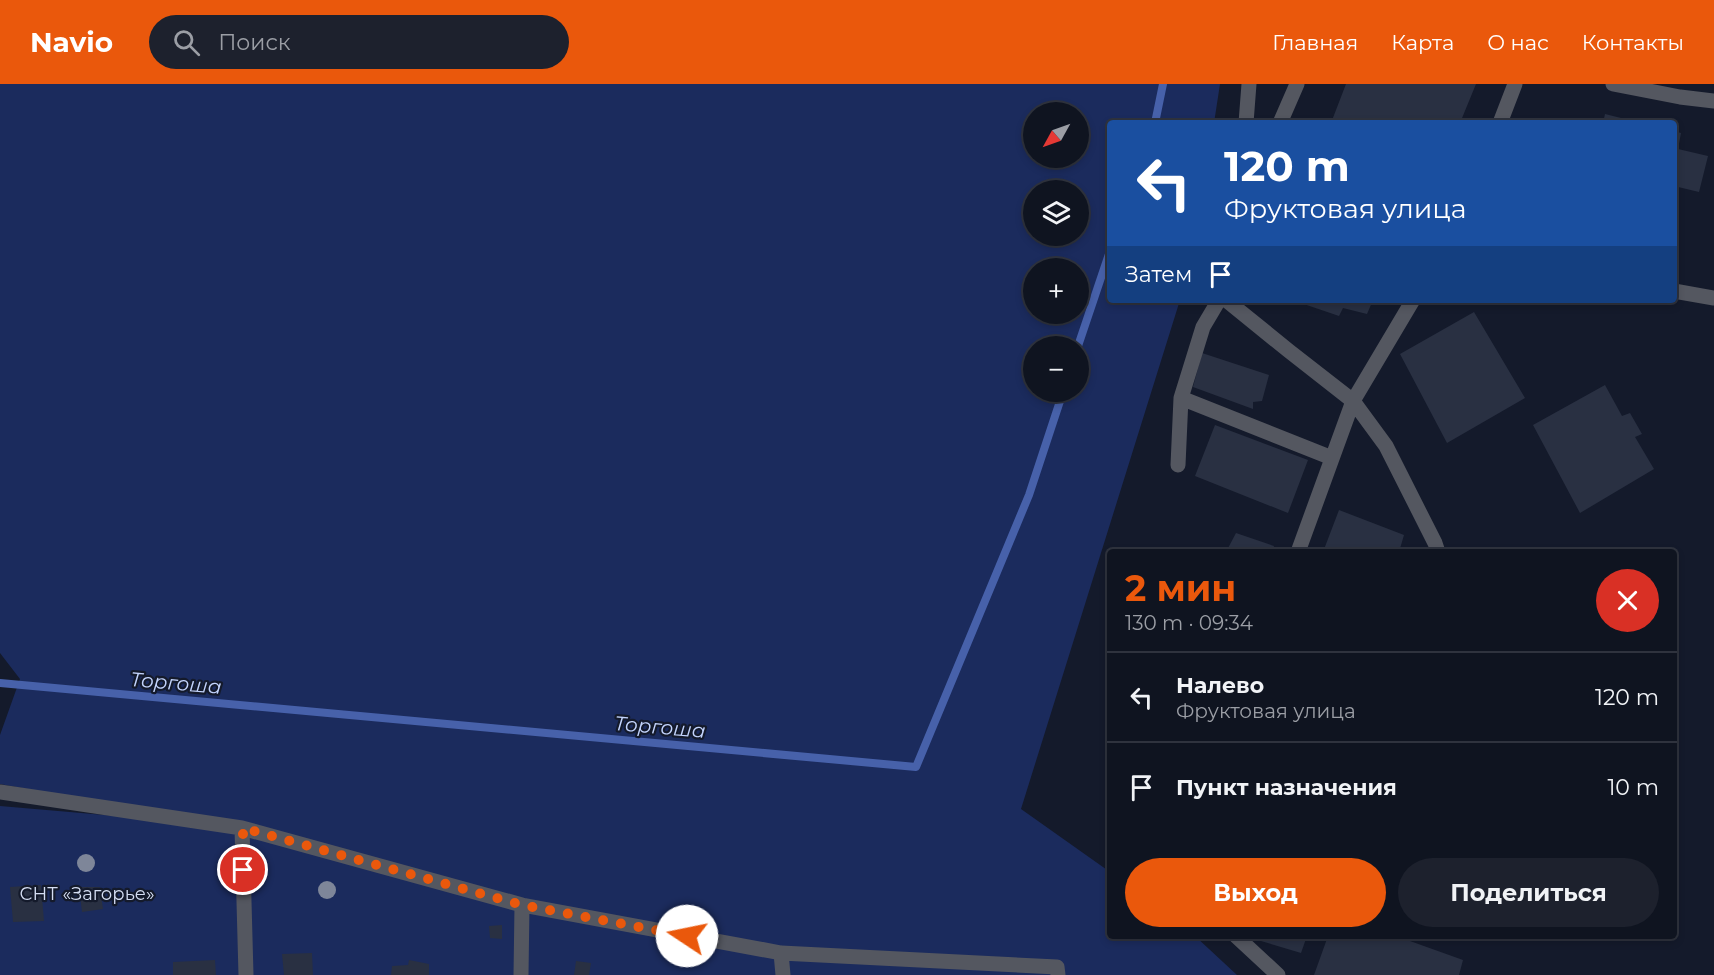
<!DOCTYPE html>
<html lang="ru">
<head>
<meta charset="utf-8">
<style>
	:root { --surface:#0f1420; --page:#1d212d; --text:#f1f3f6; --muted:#9b9ea5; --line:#2f333e; --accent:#ea580c }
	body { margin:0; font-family:Montserrat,sans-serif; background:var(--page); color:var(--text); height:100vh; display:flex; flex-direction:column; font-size:22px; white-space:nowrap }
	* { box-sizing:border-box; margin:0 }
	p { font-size:20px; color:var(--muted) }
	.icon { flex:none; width:33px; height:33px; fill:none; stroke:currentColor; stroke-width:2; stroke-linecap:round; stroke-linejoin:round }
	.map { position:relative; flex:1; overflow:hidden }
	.side { position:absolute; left:1107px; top:465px; width:570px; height:390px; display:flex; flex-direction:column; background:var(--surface); border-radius:6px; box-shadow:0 3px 9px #0003,0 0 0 2px var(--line) }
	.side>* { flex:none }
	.guide { position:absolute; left:1107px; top:36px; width:570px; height:183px; border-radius:6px; box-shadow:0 3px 9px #0003,0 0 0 2px var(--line); background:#1a4fa0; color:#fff; overflow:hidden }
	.needle { width:39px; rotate:230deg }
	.buttons { position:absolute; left:1023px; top:18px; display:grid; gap:12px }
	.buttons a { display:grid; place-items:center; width:66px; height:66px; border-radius:50%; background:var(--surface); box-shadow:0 3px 9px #0003,0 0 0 2px var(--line); font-size:30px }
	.pin { position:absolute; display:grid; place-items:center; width:51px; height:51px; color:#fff; margin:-26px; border:3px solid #fff; border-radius:50%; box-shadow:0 2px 6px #0007 }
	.me { position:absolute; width:66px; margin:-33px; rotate:281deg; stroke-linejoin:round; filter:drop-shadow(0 0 4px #0008) }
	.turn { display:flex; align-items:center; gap:21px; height:126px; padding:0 18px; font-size:27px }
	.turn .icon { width:78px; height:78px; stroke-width:2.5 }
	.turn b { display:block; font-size:42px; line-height:51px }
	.then { display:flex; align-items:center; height:57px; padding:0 18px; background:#0003; gap:12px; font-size:22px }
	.round { display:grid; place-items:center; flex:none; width:63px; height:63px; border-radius:32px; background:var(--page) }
	.overview { display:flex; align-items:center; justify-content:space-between; height:102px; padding:0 18px }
	h1 { font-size:36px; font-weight:700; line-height:45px; color:var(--accent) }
	.primary-button { display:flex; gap:12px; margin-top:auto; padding:12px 18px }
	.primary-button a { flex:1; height:69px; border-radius:36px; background:var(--accent); color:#fff; font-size:24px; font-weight:700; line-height:69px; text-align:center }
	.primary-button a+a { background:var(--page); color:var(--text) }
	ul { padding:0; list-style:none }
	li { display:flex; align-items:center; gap:18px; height:90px; padding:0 18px; border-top:2px solid var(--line) }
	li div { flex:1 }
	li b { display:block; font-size:22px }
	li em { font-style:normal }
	header { display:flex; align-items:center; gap:36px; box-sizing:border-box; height:84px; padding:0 30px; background:var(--accent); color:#fff }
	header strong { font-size:28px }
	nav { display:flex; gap:33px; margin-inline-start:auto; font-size:21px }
	.search { width:420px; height:54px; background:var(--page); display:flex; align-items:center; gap:15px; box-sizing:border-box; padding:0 21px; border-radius:33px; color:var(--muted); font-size:22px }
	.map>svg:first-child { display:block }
	.green { fill:#1b2b5d; fill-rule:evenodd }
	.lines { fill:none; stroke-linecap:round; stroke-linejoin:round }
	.stream { stroke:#4761aa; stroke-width:8 }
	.building { fill:#293042 }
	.minor { stroke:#545760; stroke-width:15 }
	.tree { fill:#7e8699 }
	.route { stroke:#ea580c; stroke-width:10; stroke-dasharray:0 18 }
	.labels { text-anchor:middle; stroke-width:4.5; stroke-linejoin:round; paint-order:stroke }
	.park-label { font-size:18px; fill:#d5def3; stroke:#141a2b }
	.water-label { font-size:20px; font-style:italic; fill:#c3d4fd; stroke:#141a2b }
</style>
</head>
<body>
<header>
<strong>Navio</strong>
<div class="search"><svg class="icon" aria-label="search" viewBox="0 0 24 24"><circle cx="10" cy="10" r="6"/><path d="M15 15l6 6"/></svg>Поиск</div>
<nav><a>Главная</a><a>Карта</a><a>О нас</a><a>Контакты</a></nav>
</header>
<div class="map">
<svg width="1714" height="891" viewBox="0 0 1714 891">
	<rect width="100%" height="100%" fill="#141a2b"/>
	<path class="green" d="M0,0h1220l-6,39h-104v177h70l-159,509 89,63v64h85l42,39h-1237v-169l232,20 -232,-42v-49l20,-56 -20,-26zM1034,28h44v46h-44zM1034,106h44v46h-44zM1034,184h44v46h-44zM1034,262h44v46h-44z"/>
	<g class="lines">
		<path class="stream" d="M1155,39l8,-39
			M1078,262l32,-95
			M0,599l916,84 113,-272 34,-103"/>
	</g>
	<path class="building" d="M1346,0h130l-16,39h-129z
		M1605,30l32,8v1h-34z
		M1674,47l7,2 -3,16 30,7 -9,36 -25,-6z
		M1292,216h81l-6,14 -24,-6 -4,8z
		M1474,228l51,86 -78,45 -47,-89z
		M1202,269l67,22 -7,26 -9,1v7l-60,-22z
		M1605,301l17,31 8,-3 12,21 -7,3 19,32 -74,44 -47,-88z
		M1215,341l93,35 -20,53 -93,-37z
		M1339,426l65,25 -5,17h-76z
		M1236,449l38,13 -2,6h-46z
		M41,801l3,36 -31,1 -3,-35z
		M79,803h21l3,22 -21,3z
		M502,841v14l-12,-1 -1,-12z
		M1244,852h63l-6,17z
		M1328,852h68l67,24 -4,15h-145z
		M312,869l1,22h-29l-2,-21z
		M215,876l1,15h-43v-13z
		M409,876l20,4v11h-38l1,-9 16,-1z
		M576,877l15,2 -2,12h-15z"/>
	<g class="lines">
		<path class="minor" d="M1613,0l67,13 34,4
			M1246,39l3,-39
			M1280,39l17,-39
			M1500,39l15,-39
			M1674,207l40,7
			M1226,216l63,51 64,50 33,45 49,97 3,9
			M1181,314l151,60
			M1178,381l3,-67 22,-71 16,-27
			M1298,468l55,-151 60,-101
			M0,708l242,36 280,77 259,48 276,14 1,8
			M242,744l4,147
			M1236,852l42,39
			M781,869l2,22
			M521,891l1,-70"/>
	</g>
	<g class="tree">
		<circle cx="86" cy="779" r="9"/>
		<circle cx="327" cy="806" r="9"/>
	</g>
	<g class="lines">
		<path class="route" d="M243,786v-42l279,77 165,31"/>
	</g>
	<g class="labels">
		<g class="park-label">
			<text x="87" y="816">СНТ «Загорье»</text>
		</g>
		<g class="water-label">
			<text transform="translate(176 599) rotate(5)" y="7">Торгоша</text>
			<text transform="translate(660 643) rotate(5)" y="7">Торгоша</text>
		</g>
	</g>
</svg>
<div class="buttons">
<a><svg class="needle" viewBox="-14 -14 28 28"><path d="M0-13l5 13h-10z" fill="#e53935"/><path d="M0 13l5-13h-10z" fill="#9b9ea5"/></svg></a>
<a><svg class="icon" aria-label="layers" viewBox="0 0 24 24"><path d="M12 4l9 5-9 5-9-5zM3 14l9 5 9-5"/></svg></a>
<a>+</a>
<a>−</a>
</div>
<div class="pin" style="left:243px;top:786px;background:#d93025"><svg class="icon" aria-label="arrive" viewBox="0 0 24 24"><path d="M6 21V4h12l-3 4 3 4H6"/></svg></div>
<svg class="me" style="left:687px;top:852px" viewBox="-20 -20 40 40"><circle r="19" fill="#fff"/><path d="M0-13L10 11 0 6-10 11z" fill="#ea580c"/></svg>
<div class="guide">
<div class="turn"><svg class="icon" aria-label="left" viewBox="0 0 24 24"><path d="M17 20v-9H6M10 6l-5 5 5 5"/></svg><div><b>120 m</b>Фруктовая улица</div></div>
<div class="then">Затем<svg class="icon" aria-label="arrive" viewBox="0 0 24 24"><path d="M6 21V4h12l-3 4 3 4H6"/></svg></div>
</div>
<section class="side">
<div class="overview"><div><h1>2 мин</h1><p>130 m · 09:34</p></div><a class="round" style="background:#d93025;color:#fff"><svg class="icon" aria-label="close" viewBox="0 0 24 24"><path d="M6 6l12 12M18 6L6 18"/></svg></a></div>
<ul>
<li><svg class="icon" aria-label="left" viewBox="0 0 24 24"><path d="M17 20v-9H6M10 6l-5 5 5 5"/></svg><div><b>Налево</b><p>Фруктовая улица</p></div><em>120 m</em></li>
<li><svg class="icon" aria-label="arrive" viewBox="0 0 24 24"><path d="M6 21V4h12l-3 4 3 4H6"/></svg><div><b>Пункт назначения</b></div><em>10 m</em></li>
</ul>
<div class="primary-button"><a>Выход</a><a>Поделиться</a></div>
</section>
</div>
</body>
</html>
